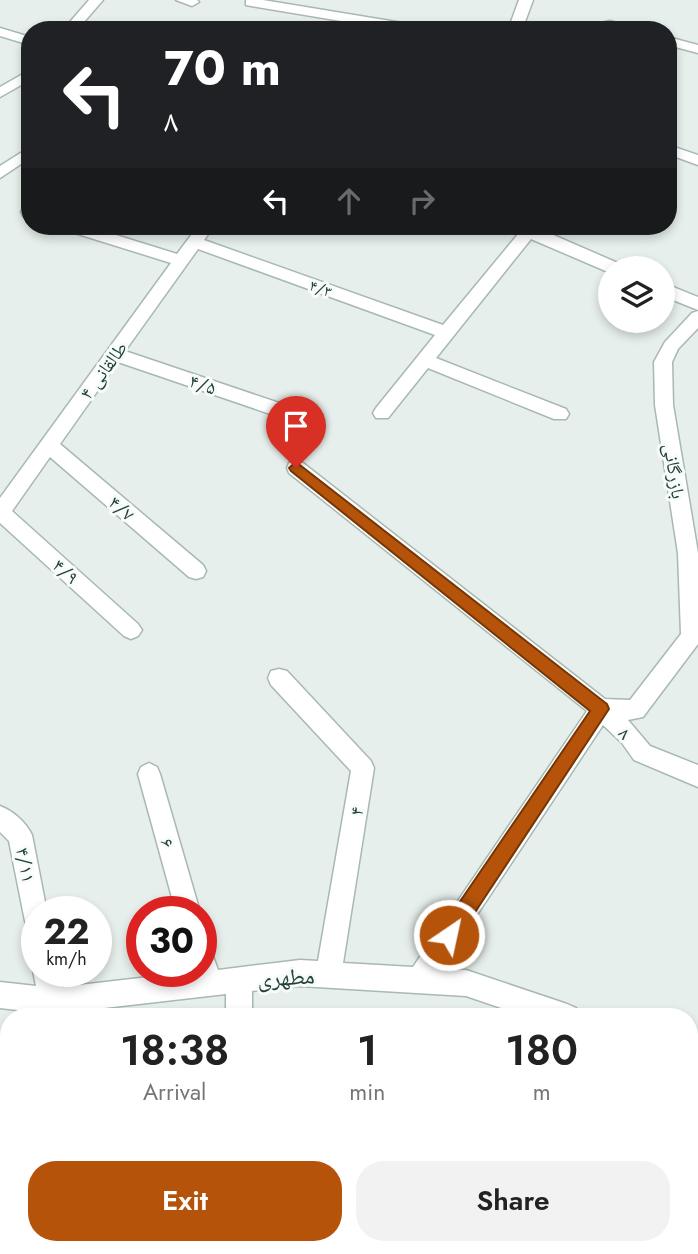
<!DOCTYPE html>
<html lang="en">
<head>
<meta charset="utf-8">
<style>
	:root { --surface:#fff; --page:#f2f2f2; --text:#222; --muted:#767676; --accent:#b45309 }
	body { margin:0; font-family:Jost,"Noto Naskh Arabic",sans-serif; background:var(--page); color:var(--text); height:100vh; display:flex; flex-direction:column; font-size:26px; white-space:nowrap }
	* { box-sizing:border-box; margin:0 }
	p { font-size:23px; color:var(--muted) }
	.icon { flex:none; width:38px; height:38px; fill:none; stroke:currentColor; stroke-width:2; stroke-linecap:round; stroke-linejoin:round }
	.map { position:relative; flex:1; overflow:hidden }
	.details { position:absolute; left:0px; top:1008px; width:698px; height:247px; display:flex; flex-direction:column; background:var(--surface); border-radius:28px 28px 0 0; box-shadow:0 4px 10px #0003 }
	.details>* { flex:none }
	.hud { position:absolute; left:21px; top:21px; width:656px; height:214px; border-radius:28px; box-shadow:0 4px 10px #0003; background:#202124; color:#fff; overflow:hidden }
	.controls { position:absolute; left:598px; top:256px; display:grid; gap:14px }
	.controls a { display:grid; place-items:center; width:77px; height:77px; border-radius:50%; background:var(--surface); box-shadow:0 4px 10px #0003; font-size:35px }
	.speed { position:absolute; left:21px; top:896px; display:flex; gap:14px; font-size:35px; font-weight:700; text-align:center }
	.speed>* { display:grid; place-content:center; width:91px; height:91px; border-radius:50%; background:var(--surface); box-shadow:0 4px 10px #0003; line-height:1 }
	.speed small { font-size:18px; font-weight:400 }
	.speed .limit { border:10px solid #d22; background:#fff; color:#111 }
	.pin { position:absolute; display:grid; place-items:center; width:60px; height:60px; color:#fff; margin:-72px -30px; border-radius:50% 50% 50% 0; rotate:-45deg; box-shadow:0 0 7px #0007 }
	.pin .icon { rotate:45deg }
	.me { position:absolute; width:77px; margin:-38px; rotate:34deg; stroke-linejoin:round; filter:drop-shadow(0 0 5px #0008) }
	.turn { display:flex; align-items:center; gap:24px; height:147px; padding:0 28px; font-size:32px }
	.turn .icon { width:91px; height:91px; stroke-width:2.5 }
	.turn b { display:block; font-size:49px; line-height:60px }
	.lanes { display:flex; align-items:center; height:66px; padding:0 28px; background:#0003; justify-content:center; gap:35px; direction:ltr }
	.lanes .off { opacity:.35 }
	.eta { display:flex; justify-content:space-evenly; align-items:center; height:119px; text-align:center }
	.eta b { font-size:42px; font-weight:600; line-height:49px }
	.button { display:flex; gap:14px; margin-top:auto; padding:14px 28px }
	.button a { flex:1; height:80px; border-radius:28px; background:var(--accent); color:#fff; font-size:28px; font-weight:600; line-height:80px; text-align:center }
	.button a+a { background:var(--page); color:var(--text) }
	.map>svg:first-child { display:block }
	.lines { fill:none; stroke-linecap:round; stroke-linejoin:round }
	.minor-casing { stroke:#a8b8b2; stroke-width:3 }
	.minor { fill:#fff; fill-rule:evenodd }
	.route { fill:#b45309; stroke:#753606; stroke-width:2 }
	.labels { text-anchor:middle; stroke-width:6; stroke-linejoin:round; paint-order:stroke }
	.far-street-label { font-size:16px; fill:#24423a; stroke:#f7fbf9 }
	.street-label { font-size:19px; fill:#24423a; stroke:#f7fbf9 }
	.near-street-label { font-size:23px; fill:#24423a; stroke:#f7fbf9 }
</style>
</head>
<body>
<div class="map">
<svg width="698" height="1254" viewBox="0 0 698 1254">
	<rect width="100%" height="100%" fill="#e6efeb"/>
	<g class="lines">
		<defs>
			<path id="minor" d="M89,0h14l-26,30h-14z
				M176,0h21l2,2 -7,4z
				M246,0h17l158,26 7,4h-33l-144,-24 -5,-1z
				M519,0h14l-11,30h-14z
				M610,21l21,6 2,3 -28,-2v-6z
				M0,28l30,9v8l-30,-9z
				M668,37l30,8v8l-30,-8z
				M30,70v10l-30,17v-10z
				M668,145l30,10v10l-30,-11z
				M30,147v11l-30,20v-12z
				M29,207l1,10 -7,-1 -2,-4 2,-4z
				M63,226h24l90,28 21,-28h16l-10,14 239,85 76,-92 -11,-7 27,1 85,37 2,4h-11v5l-3,-1 -77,-33 -95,119 130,51 3,5 -3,5h-12l-126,-51 -40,50h-12l-3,-5 3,-5 59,-73 -237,-86 -73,102 172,58 3,5 -3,5h-12l-167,-57 -58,82 143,121 3,6 -3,6 -7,2 -7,-2 -139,-120 -38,54 126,113 4,6 -4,6 -7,3 -7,-3 -124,-113v-25l171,-235 -106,-33z
				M663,283l35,14v13l-35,-14z
				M698,311v17l-20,21 -6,13 1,43 25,148v91l-55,73 -15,3 22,26 48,19v22l-64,-27 -12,-17 -19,-18 -162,244 25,1 101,34 9,4 4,9h-52l-62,-21 -166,-10 -48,5v26h-26v-23l-174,20 -52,-6v-26l36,4 -3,-15 4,-8v8h22l3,16 139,-16v-26l9,3 8,22 82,-10 18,1 33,-190 -80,-86 -3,-7 3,-7 8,-2 8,2 84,90 3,7 -31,195 70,4 174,-256 -298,-238 -2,-5 2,-5 7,-2 7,2 302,236 25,1 51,-66 -3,-81 -23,-148 -1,-43 11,-20 27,-29z
				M149,763l8,4 3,7 40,138h-24l-38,-138 3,-7z
				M0,806c13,5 26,16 32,29l15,77h-10v21l-9,-3 -3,-9 -16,-80 -9,-9z
				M690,1055l8,3v27l-8,-3z
				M698,1153v35l-8,3v-34z
				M618,1246h32l-3,8h-32z"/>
		</defs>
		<use href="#minor" class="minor-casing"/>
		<use href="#minor" class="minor"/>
	</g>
	<path class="route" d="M296,462l311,242 2,5 -153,232 -7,3 -7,-3 -2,-6 2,-7 148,-217 -299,-240 -2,-3z"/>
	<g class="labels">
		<g class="far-street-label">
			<text transform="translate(321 288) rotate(20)" y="6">۴/۳</text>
		</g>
		<g class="street-label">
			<text transform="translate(103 370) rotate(-54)" y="7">طالقانی ۴</text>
			<text transform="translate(203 384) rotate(19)" y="7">۴/۵</text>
			<text transform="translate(675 471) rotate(81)" y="7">بازرگانی</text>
			<text transform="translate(122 508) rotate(41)" y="7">۴/۷</text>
			<text transform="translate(66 571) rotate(42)" y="7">۴/۹</text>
			<text transform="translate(625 733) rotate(46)" y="7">۸</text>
			<text transform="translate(356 811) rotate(-80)" y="7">۴</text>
			<text transform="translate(168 843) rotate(74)" y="7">۶</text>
			<text transform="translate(26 865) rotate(79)" y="7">۴/۱۱</text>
		</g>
		<g class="near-street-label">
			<text transform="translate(286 977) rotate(-3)" y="8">مطهری</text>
		</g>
	</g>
</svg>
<div class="controls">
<a><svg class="icon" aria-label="layers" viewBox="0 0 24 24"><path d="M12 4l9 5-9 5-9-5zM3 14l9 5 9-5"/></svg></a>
</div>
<div class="speed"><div>22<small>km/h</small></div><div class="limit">30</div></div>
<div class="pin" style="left:296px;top:468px;background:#d93025"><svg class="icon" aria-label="arrive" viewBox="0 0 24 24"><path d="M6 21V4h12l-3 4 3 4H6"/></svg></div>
<svg class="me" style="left:449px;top:935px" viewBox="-20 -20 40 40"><circle r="17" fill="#b45309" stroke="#fff" stroke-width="3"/><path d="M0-11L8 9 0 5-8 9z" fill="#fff"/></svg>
<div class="hud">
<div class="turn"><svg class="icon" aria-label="left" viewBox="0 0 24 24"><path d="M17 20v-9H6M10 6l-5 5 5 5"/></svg><div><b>70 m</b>۸</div></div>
<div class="lanes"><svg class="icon" aria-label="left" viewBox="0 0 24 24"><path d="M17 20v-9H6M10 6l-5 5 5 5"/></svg><svg class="icon off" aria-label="ahead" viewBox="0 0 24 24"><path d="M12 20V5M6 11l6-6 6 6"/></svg><svg class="icon off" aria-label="right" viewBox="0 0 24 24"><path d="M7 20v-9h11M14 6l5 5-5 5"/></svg></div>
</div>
<section class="details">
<div class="eta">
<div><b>18:38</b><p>Arrival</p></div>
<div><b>1</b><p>min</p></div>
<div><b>180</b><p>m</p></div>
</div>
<div class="button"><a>Exit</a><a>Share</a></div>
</section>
</div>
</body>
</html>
